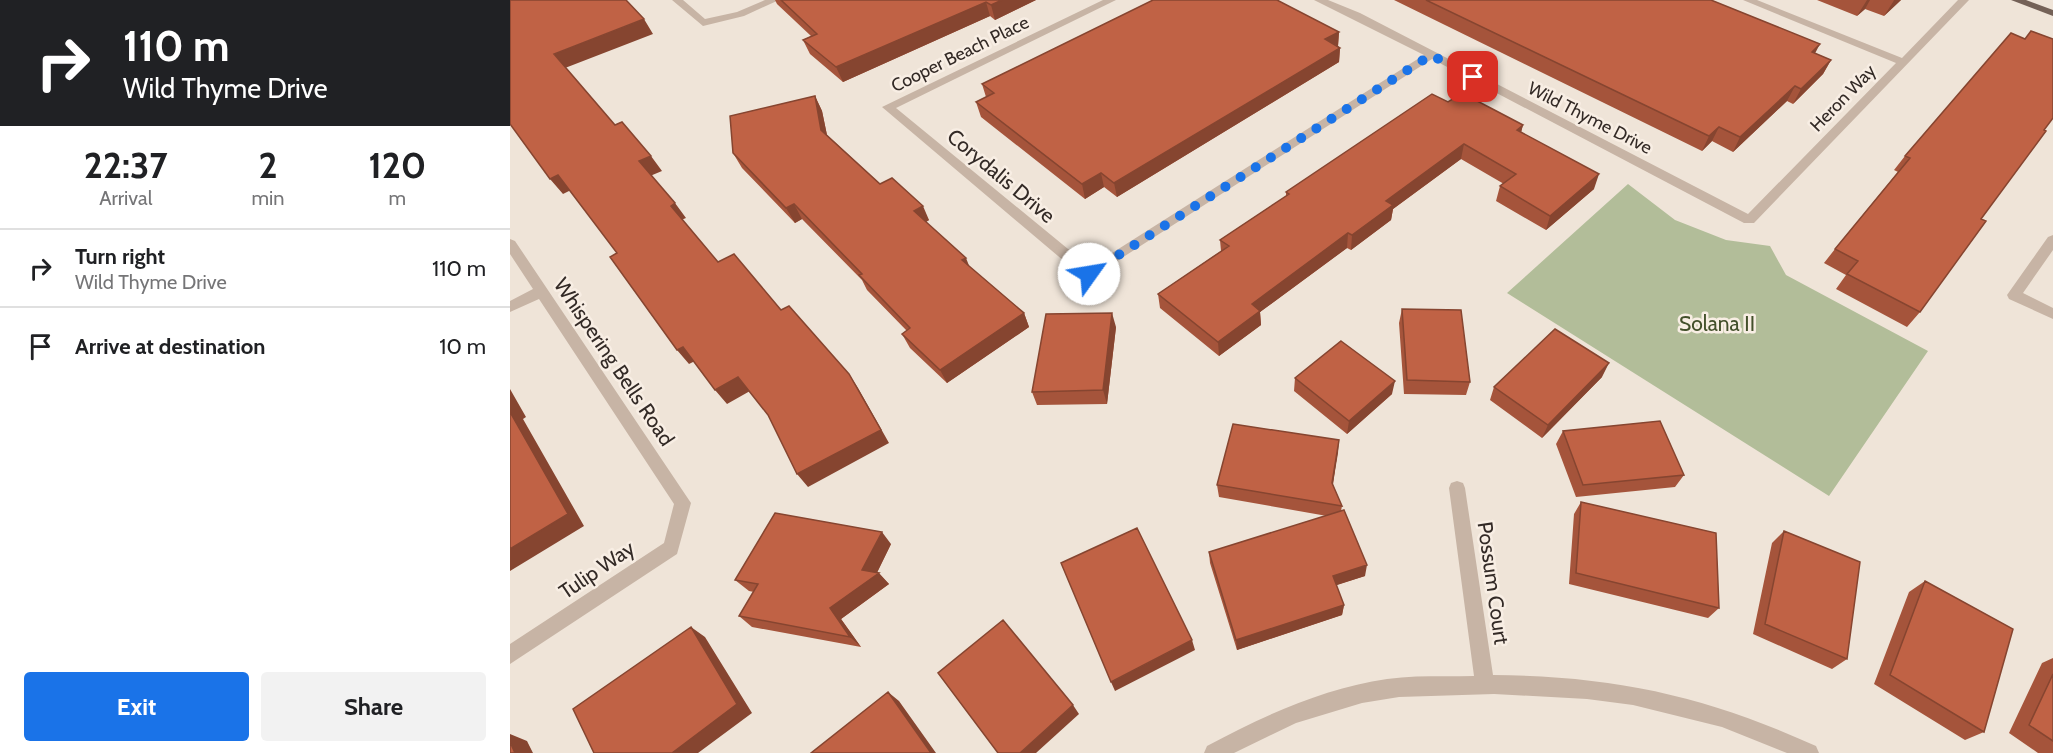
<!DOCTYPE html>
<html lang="en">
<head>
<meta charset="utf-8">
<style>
	:root { --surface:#fff; --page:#f2f2f2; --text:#202124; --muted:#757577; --line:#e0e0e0; --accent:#1a73e8 }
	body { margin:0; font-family:Cabin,sans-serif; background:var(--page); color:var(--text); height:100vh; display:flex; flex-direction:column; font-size:22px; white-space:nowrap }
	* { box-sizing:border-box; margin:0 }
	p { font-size:20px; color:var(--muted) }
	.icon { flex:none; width:33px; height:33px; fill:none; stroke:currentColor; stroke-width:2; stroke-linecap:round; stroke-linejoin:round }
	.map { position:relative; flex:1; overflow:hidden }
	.sheet { display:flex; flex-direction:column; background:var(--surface); width:510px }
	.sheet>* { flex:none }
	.hud { background:#202124; color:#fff; overflow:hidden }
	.pin { position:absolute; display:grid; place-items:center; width:51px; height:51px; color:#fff; margin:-26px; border-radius:12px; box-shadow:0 3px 9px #0006 }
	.me { position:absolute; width:66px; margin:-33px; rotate:58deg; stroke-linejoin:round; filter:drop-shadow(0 0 4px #0008) }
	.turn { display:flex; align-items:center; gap:21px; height:126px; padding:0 24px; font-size:27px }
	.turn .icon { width:78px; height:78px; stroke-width:2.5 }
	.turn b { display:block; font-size:42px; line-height:51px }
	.eta { display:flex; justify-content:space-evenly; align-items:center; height:102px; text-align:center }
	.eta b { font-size:36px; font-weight:800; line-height:42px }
	.primary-button { display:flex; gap:12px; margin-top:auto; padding:12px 24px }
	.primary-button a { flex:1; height:69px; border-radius:6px; background:var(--accent); color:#fff; font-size:24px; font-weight:800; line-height:69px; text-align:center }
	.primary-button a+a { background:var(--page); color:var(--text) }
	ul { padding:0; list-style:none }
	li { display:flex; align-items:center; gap:18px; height:78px; padding:0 24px; border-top:2px solid var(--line) }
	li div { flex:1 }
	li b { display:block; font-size:22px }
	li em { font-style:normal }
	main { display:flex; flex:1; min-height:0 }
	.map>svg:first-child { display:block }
	.green { fill:#b2bd99 }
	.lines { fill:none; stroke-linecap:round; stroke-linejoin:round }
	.minor { fill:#c7b4a5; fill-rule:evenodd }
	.major { fill:#746157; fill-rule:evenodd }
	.wall { fill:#a5543b }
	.shaded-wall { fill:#864530 }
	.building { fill:#c06245; stroke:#864530; stroke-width:1.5 }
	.route { stroke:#1a73e8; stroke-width:10; stroke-dasharray:0 18 }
	.labels { text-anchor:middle; stroke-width:5; stroke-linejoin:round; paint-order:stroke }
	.far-street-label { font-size:18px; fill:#332a26; stroke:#f8eee4 }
	.street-label { font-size:21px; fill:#332a26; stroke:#f8eee4 }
	.park-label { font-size:21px; fill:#43502b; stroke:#f8eee4 }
</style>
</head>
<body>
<main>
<section class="sheet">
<div class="hud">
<div class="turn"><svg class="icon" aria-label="right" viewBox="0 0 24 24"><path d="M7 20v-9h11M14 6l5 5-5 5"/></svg><div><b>110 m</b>Wild Thyme Drive</div></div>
</div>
<div class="eta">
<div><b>22:37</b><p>Arrival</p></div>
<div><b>2</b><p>min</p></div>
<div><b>120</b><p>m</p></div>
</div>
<ul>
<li><svg class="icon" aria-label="right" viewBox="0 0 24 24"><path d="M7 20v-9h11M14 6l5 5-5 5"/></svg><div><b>Turn right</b><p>Wild Thyme Drive</p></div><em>110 m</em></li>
<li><svg class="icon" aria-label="arrive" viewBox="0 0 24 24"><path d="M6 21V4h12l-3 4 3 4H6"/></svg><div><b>Arrive at destination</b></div><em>10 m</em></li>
</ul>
<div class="primary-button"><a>Exit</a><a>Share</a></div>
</section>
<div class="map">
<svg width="1543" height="753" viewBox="0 0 1543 753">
	<rect width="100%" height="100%" fill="#efe4d8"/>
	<path class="green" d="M1118,184l47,36 51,20 44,6 16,29 142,76 -99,145 -322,-203z"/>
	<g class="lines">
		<path class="minor" d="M162,0h11l22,19 32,-7 28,-12h14l-35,16 -41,10z
			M593,0h13l-220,108 194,159 334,-212 -110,-55h14l32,13 388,201 148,-151 -153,-63h14l145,58 56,-58h11l-215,223h-10l-312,-164 -343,220 -5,-1 -202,-171z
			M1543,235v15l-30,43 30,15v11l-44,-20 -2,-4 41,-58z
			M0,239l5,2 176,262 -14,51 -167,110v-20l154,-101 10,-39 -135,-205 -29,13v-11l23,-12 -23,-35z
			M947,481l6,2 2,5 28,187c122,1 213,21 323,71l3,7h-32l-65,-26 -89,-22 -46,-6 -93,-5 -95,3 -37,6 -66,20 -62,30h-30l3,-7c56,-30 117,-58 180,-67 29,-4 59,-2 87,-3l-25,-188 2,-5z"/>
		<path class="major" d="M1501,0h15l27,10v6z"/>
	</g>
	<path class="wall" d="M265,0h261l-41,20 -5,-4 -147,66 -33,-28 -7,-14 8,-4 -34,-32z
		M884,0h317l104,53 16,7 -8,14 -30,30 -6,-3 -54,51 -21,-11 -10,10z
		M1307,0h84l-17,16 -19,-7 -8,7z
		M829,32l-1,14 2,2 -1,14 -222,135 -13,-10 -19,12 -104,-82 -5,-15 10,-5 -4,-13z
		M1501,33l-30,186 -61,93 -13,15 -71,-38 10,-14 -22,-12 11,-14 63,-77 -4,-2 11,-14z
		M305,96l7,15 5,24 53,49 49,36 -3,2 43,45 55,46 5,14 -82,56 -37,-35 -8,-14 5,-3 -40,-41 -5,-10 -60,-61 -7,4 -53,-55 -9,-15z
		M938,102l75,23 -2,7 73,57 -48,41 -50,-29 4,-15 4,-2 -43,-25 -68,50 -2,11 -40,30 -4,-2 -87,64 1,13 -42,31 -59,-48 -2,-14 63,-43 -1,-11 66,-44v-4z
		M892,309l68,73 -4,13 -62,-1 -5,-71z
		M606,327l-9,77 -70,1 -5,-13z
		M1092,377l-60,61 -52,-38 4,-13z
		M785,378l97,16 -45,40 -53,-43z
		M1053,431l121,44 -9,12 -99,10 -20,-53z
		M829,440l-6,45 9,21 -1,5 24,65 -29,9 8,20 -2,10 -105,35 -27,-87 -1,-11 118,-36 -108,-19 -2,-12z
		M1071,502l138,106 -11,10 -139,-34 5,-70z
		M1274,531l63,128 -15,10 -79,-35 19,-91z
		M381,544l-14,28 12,12 -48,35 20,28 -109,-20 -13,-11 15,-24 -5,-1 -14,-11z
		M1415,581l59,151 -19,8 -91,-56 35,-92z
		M1543,658v95h-15l-29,-20 33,-70z"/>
	<path class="shaded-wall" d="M492,0h34l-41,20 -4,-15z
		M1357,0h3l-5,9 -8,7z
		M1384,0h7l-17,16 9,-14z
		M476,2l4,14 -147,66 -7,-15z
		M134,19l9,15 -88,34 -11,-14z
		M829,32l-1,14 -13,-7z
		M1310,44l-8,15v-7z
		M830,48l-1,14 -222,135 -3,-14z
		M1321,60l-8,14 -30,30 8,-15z
		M1285,86l-8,15 -54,51 7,-15z
		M305,96l7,15 7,34 -8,-15z
		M1013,125l-4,15 -2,-10z
		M1209,127l-7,14 -10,10 7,-15z
		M954,144l-3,15 -68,50 -2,11 -40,30 1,-15 34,-34z
		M141,156l11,15 -12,5 -11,-15z
		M591,173l3,14 -19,12 -3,-15z
		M1089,174l-5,15 -48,41 4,-14z
		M48,175l13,15 -8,4 -13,-15z
		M165,203l11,15 -5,2 -10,-14z
		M284,204l8,15 -7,4 -9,-15z
		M413,206l6,14 -8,5 -7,-14z
		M838,233l-1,15 -87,64 1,13 -42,31 -1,-14 34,-38z
		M456,258l6,15 -10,-13z
		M514,313l5,14 -82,56 -7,-13z
		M602,313l4,14 -9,77 -4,-14z
		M173,347l12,14 -6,3 -12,-14z
		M1099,363l-7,14 -60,61 6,-13z
		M339,374l9,14 31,55 -81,44 -11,-13z
		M228,377l12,14 -23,13 -12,-14z
		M885,381l-3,13 -45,40 2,-13z
		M0,389l16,28 -3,2 61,107 -74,45z
		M829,440l-1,13 -7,42 1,-12z
		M372,532l9,12 -15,31 3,-2 10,11 -48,35 20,28 -11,-10 -20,-29 32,-38z
		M857,565l-2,11 -34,11 2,-11z
		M834,605l-2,10 -105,35 -1,-10z
		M181,627l14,10 47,76 -54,40h-26z
		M682,640l3,10 -80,41 -4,-9z
		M378,692l11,9 37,52h-5z
		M563,705l6,9 -43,39h-16z
		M0,734l17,7 6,12h-18l-5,-11z"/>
	<path class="building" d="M0,0h116l18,19 -90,35 61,71 7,-3 29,34 -12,5 36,42 -4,3 47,56 16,-8 47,56 8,-4 60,68 32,56 -84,44 -29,-59 -30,-38 -23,13 -32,-43 -6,3 -67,-93 7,-4 -59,-78 -8,4 -40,-55z
		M271,0h221l-11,5 -5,-3 -150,65 -33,-27 14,-6z
		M643,0h124l62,32 -14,7 15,9 -226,135 -13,-10 -19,11 -106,-82 18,-9 -12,-9z
		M916,0h285l109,44 -8,8 19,8 -30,29 -6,-3 -55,51 -21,-10 -10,9z
		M1521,31l22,8v79l-9,12 2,1 -65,88 5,2 -66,91 -73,-38 11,-13 -23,-12 75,-91 -5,-2 106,-123 14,6z
		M952,93l61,32 -6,5 82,44 -49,42 -50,-30 16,-12 -52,-30 -78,57 7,4 -41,30 -4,-2 -96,71 8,7 -42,31 -60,-48 71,-48 -9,-6 69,-46 -3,-2 146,-98 16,8z
		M305,96l6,34 59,54 12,-6 31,28 -9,5 52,47 -4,2 62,53 -84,57 -38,-36 8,-6 -51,-53 3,-1 -68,-70 -8,4 -53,-55 -3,-37z
		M892,309l59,1 9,72 -63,-2z
		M602,313l-9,77 -71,2 14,-78z
		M1045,329l54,34 -61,62 -54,-38z
		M831,341l54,40 -46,40 -54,-43z
		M0,412l58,102 -58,35z
		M1150,421l24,54 -101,10 -20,-54z
		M723,424l106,16 -7,43 10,23 -125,-21z
		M1071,502l135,31 3,75 -143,-35z
		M834,510l23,55 -34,11 11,29 -108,35 -27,-88z
		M265,513l107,19 -20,38 17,3 -49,35 20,29 -111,-21 19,-32 -23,-4z
		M627,528l55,112 -81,42 -50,-119z
		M1274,531l76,31 -13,97 -82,-35z
		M1415,581l88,48 -29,103 -94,-57z
		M493,620l70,85 -53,48h-22l-60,-80z
		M181,627l46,77 -65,49h-78l-21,-44z
		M1543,674v67l-24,-16z
		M378,692l43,61h-120z
		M0,742l5,11h-5z"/>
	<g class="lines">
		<path class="route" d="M579,274l342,-219 42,22"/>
	</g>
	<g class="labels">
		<g class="far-street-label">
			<text transform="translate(450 54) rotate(-26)" y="6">Cooper Beach Place</text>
			<text transform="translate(1333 98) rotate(-46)" y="6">Heron Way</text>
			<text transform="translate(1080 118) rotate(27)" y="6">Wild Thyme Drive</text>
		</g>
		<g class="street-label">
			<text transform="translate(491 176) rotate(40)" y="7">Corydalis Drive</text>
			<text transform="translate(104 362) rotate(56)" y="7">Whispering Bells Road</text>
			<text transform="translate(87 570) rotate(-34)" y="7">Tulip Way</text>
			<text transform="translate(983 583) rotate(82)" y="7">Possum Court</text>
		</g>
		<g class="park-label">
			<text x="1207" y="331">Solana II</text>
		</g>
	</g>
</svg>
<div class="pin" style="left:963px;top:77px;background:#d93025"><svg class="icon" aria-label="arrive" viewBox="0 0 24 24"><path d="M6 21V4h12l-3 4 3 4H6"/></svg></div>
<svg class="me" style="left:579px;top:274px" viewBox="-20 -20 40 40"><circle r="19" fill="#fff"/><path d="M0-13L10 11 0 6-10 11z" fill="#1a73e8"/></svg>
</div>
</main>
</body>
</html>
